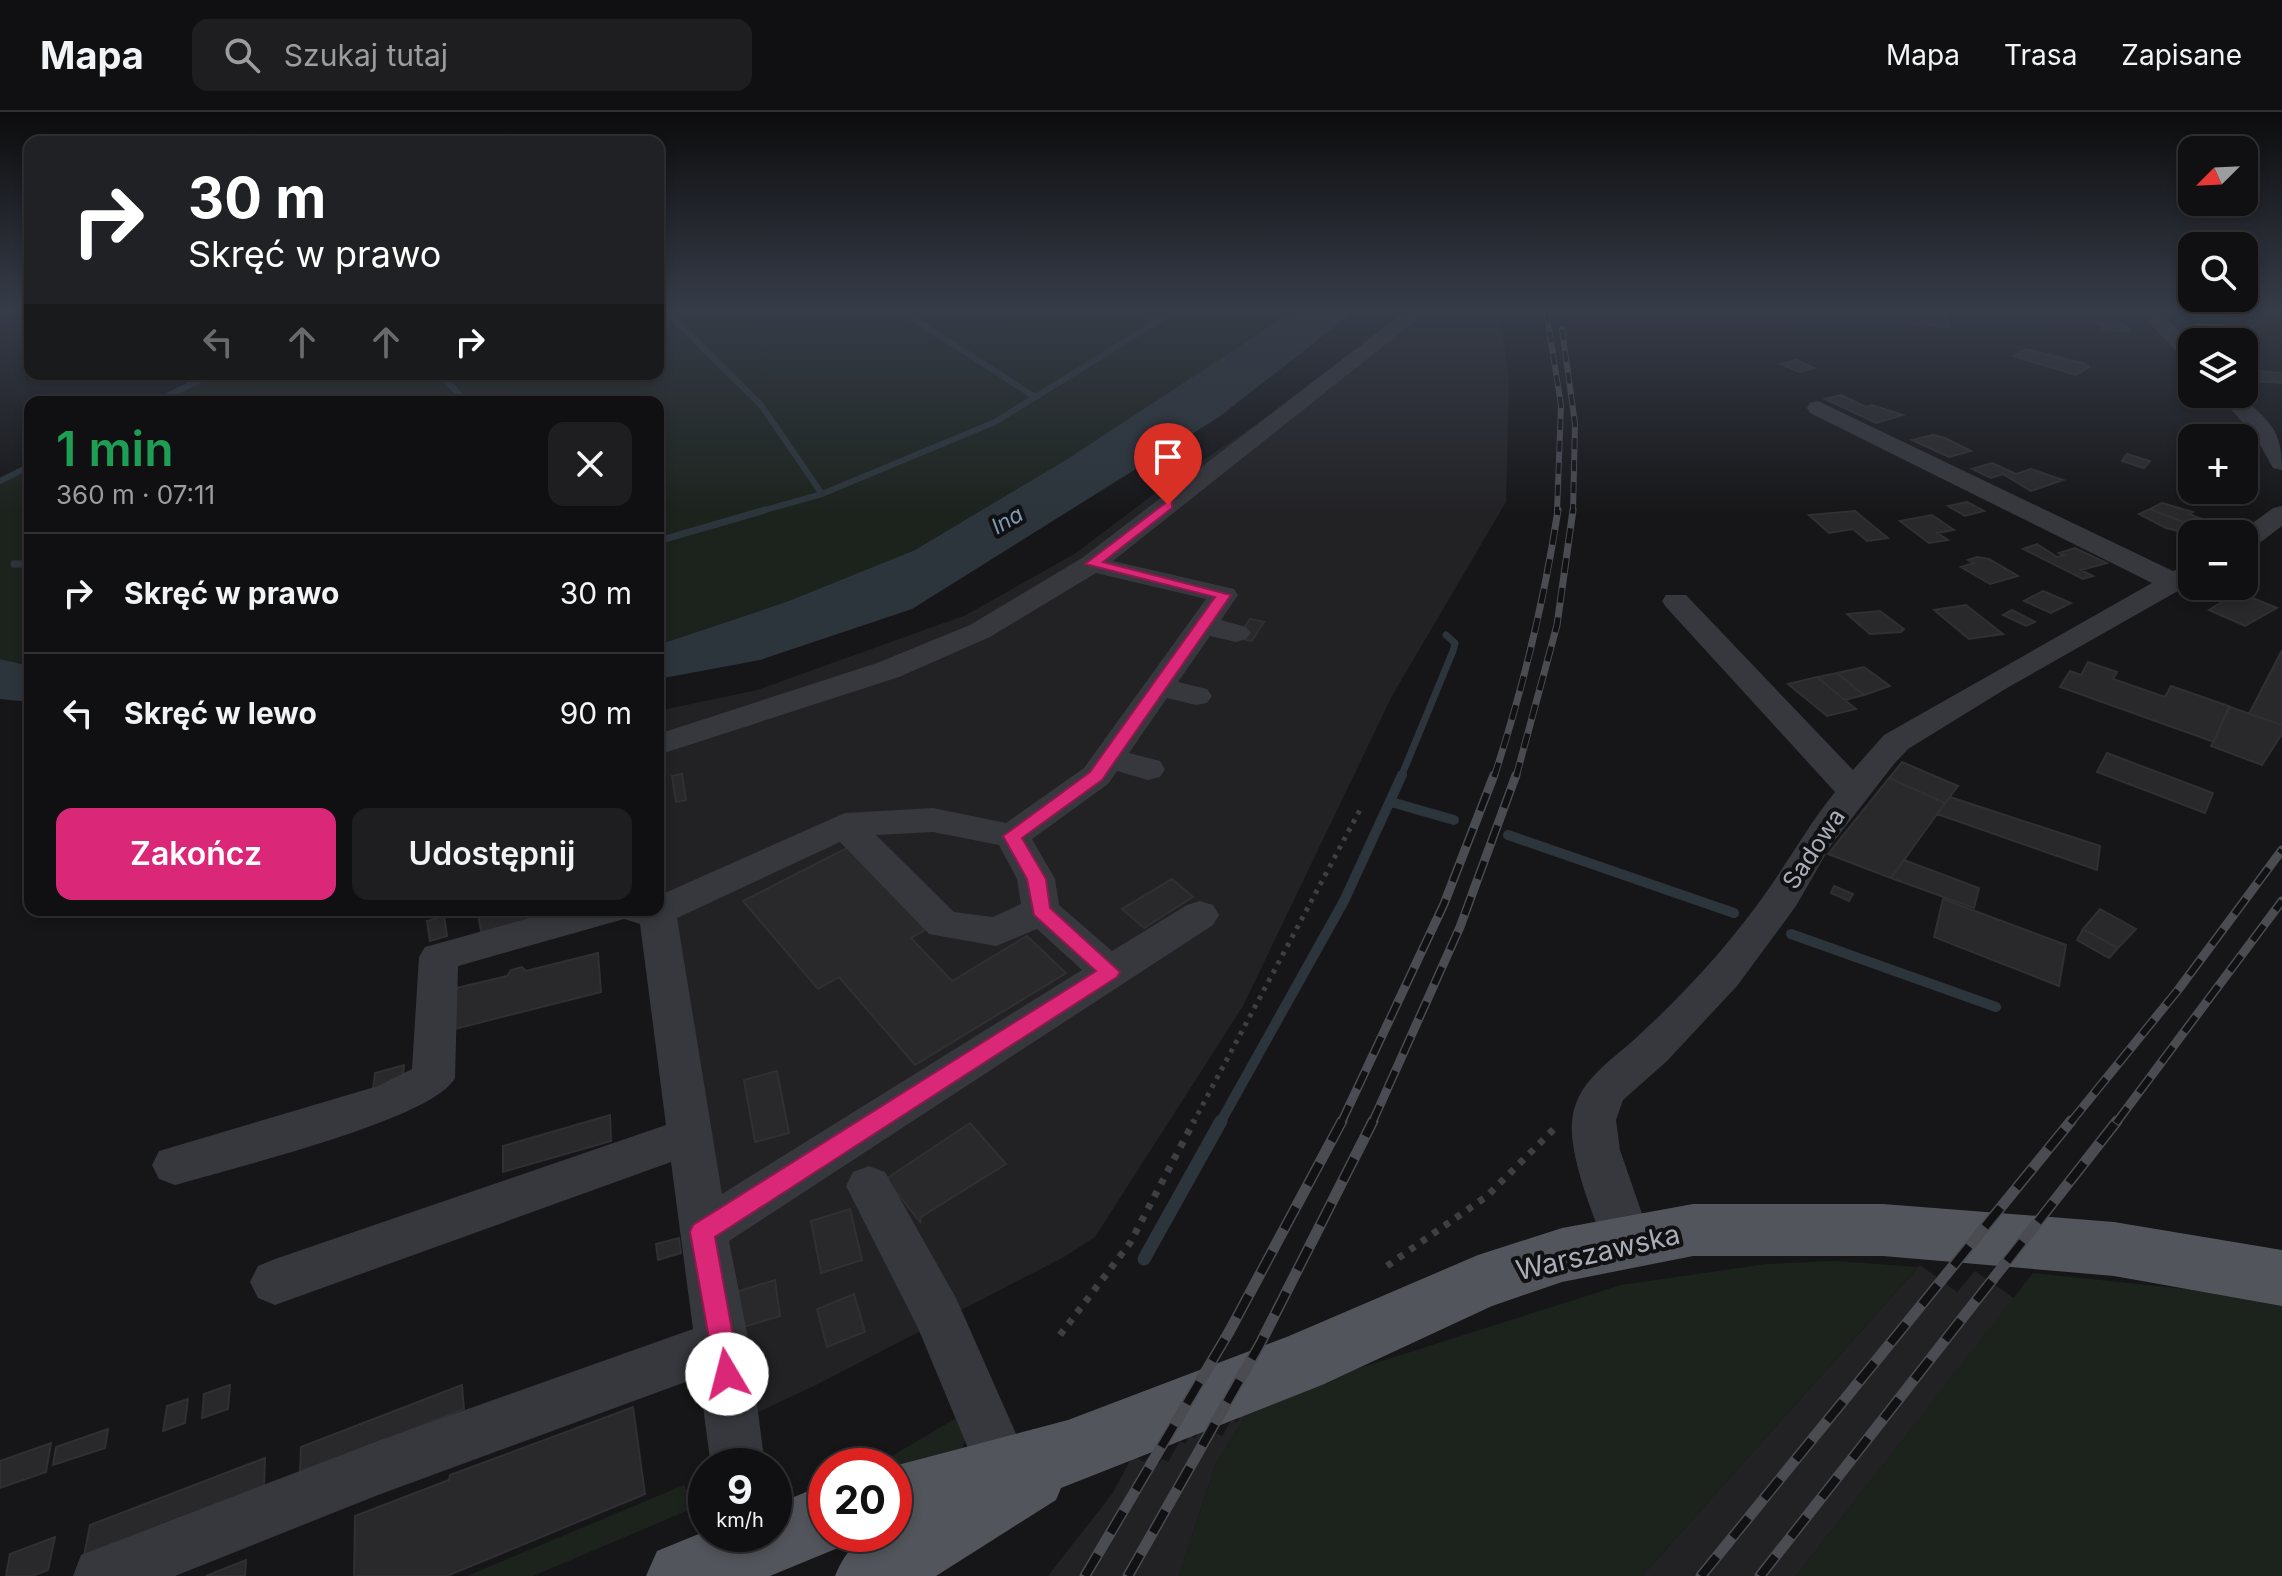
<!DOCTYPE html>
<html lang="pl">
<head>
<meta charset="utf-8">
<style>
	:root { --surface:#101012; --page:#1e1e20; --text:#f1f3f6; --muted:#9c9d9f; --line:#303032; --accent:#db2777 }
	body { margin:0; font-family:Inter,sans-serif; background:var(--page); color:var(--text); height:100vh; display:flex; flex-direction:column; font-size:30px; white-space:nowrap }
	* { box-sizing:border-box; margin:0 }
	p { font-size:26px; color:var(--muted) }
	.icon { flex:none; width:44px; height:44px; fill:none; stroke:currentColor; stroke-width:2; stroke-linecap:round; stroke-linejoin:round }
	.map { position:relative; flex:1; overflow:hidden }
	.sheet { position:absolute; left:24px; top:284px; width:640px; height:520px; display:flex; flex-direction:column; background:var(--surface); border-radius:16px; box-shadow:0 4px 12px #0003,0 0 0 2px var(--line) }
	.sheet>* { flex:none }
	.guide { position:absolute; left:24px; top:24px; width:640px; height:244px; border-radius:16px; box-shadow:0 4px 12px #0003,0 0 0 2px var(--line); background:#202124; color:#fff; overflow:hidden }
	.needle { width:52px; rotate:246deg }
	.buttons { position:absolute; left:2178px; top:24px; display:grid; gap:16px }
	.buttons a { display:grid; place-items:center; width:80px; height:80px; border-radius:16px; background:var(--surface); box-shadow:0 4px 12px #0003,0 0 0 2px var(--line); font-size:40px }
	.speed { position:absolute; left:688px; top:1336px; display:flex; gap:16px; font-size:40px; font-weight:700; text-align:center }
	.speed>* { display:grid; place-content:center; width:104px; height:104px; border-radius:50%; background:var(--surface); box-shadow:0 4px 12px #0003,0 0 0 2px var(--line); line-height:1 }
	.speed small { font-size:20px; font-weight:400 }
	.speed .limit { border:12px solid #d22; background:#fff; color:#111 }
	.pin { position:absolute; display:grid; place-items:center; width:68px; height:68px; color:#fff; margin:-82px -34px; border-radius:50% 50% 50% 0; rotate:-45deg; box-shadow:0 0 8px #0007 }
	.pin .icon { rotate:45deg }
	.me { position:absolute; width:88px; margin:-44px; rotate:352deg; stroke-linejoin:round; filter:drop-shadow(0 0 6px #0008) }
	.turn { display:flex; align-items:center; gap:28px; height:168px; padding:0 32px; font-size:36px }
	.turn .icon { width:104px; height:104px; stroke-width:2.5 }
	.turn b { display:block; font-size:56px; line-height:68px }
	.lanes { display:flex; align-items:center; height:76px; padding:0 32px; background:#0003; justify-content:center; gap:40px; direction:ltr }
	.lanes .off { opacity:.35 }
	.round { display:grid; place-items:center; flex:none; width:84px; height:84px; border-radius:16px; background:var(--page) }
	.head { display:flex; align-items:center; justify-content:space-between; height:136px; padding:0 32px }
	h1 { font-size:48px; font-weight:600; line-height:60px; color:#1e9e55 }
	.button { display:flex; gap:16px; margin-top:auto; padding:16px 32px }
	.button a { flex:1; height:92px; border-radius:16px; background:var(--accent); color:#fff; font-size:32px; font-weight:600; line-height:92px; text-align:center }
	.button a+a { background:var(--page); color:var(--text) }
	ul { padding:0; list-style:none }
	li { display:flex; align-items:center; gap:24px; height:120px; padding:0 32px; border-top:2px solid var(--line) }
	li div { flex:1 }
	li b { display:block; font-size:30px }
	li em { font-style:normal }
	header { display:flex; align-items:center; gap:48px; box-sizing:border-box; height:112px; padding:0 40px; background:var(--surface); border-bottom:2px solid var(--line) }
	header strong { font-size:38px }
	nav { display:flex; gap:44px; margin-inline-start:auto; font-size:28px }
	.search { width:560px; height:72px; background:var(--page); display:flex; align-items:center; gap:20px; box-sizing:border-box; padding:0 28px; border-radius:16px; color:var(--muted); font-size:30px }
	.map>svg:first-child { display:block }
	.built { fill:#222225 }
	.green { fill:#1c231d }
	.water { fill:#2c353c }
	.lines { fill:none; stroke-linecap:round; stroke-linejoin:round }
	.stream-far3 { stroke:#2c353c; stroke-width:6 }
	.stream-far2 { stroke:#2c353c; stroke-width:7 }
	.stream-far1 { stroke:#2c353c; stroke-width:10 }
	.stream { stroke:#2c353c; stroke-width:13 }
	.building { fill:#29292c; stroke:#303034; stroke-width:2 }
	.path-far1 { stroke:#3d3f44; stroke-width:5; stroke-dasharray:4 6; stroke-linecap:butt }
	.path { stroke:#3d3f44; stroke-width:7; stroke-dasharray:6 8; stroke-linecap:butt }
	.minor { fill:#37383d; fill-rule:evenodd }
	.major { fill:#53555c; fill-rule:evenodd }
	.rail-far3-casing { stroke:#4a4c52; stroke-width:6 }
	.rail-far2-casing { stroke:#4a4c52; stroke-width:7 }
	.rail-far1-casing { stroke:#4a4c52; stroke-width:9 }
	.rail-casing { stroke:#4a4c52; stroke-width:11 }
	.rail-far3 { stroke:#111113; stroke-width:4; stroke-dasharray:11; stroke-linecap:butt }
	.rail-far2 { stroke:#111113; stroke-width:5; stroke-dasharray:15; stroke-linecap:butt }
	.rail-far1 { stroke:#111113; stroke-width:6; stroke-dasharray:19; stroke-linecap:butt }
	.rail { stroke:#111113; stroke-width:8; stroke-dasharray:25; stroke-linecap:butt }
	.route { fill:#db2777; stroke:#8e194d; stroke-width:2 }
	.labels { text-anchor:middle; stroke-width:8; stroke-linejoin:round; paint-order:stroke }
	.far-water-label { font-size:22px; font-style:italic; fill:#7f9bb3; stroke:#111113 }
	.street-label { font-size:24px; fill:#a8adb8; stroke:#111113 }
	.near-street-label { font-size:28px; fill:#a8adb8; stroke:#111113 }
</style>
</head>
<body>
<header>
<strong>Mapa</strong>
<div class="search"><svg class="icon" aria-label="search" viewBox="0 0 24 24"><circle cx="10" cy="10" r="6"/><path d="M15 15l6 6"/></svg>Szukaj tutaj</div>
<nav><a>Mapa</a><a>Trasa</a><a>Zapisane</a></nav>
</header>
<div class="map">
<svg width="2282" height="1464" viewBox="0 0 2282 1464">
	<rect width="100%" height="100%" fill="#161618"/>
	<path class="built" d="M1411,198h88l10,69 -3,123 -114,194 -149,310 -148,231 -31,20 -248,128 -109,51 -26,-213 -23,-313v-199l99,-21 209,-75 110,-62 86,-65 141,-95z
		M1920,1153l37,27 18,-21 39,27 -218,278h-154z
		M1244,1297l3,5 -31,50 -37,112h-131l64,-82 19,-35 5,-2 8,5 5,-6 10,7 3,-4 6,3 12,-21 5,3 5,-9 5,3 8,-11 19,9 10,-17 5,3z"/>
	<path class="green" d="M658,198h637l-229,151 -151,89 -129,52 -128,43v-243h-498l55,-28h443z
		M30,357v197l-30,-7v-175z
		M1835,1149l83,6 -276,309h-463l37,-112 31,-50 -1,-10 375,-119 146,-21z
		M2033,1161l249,26v277h-486z
		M968,1299l2,16 -13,34 -82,5z
		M684,1373l12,22 -163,69h-66z"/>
	<path class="water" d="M1295,198h61l-137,107 -307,192 -152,51 -102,19v-34l128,-43 129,-52 154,-92z
		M0,547l30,7v36l-30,-3z"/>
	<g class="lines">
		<path class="stream-far3" d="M665,198l96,95 61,89
			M900,198l135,87
			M1137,198l19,11
			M440,262l26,28
			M156,290l55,-28
			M0,369l30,-15
			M758,400l64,-18 173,-72 181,-112"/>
		<path class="stream-far2" d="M658,429l107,-31
			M14,452h16
			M1401,665l52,-126 2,-8 -9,-8"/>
		<path class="stream-far1" d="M1391,690l63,18
			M1508,723l226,78
			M1791,822l205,73
			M1220,1011l124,-222 58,-126"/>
		<path class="stream" d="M1144,1147l77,-138"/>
	</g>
	<path class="building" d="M1914,198l36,2 -4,7 3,9 -36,-5z
		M2184,198h25l7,6 -26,-1z
		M2096,210l27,1 7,8 -27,-2z
		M2197,212l24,1 12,11 -24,-1z
		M2026,237l60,15 3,3 -13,8 -63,-19z
		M1796,248l18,8 -15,4 -18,-8z
		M2245,258l37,3v10l-27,-2z
		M1841,283l25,12 6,-2 31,10 -27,8 -51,-24z
		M1933,323l12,3 26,13 -22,6 -37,-17z
		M2127,342l23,7 -6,7 -22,-7z
		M1992,351l24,11 15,-5 32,11 -32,11 -28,-17 -12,4 -19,-9z
		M2199,378h20l3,2 -3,4 7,3 -5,6 -28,-8z
		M1967,390l17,9 -19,5 -17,-10z
		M2162,391l31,9 -4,2 18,7 -11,6 -46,-18z
		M2150,397l46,18 -10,6 -20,-5 -27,-14z
		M1855,399l33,27 -21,3 -14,-12 -24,4 -20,-18z
		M1932,403l22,15 -17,3 11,7 -19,3 -29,-22z
		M2037,432l20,13 7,-2 -5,-2 16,-5 32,15 -26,7 12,6 -10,3 -60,-30z
		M1977,445l12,2 29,17 -28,8 -29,-17 13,-4 -6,-3z
		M2043,479l28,12 -20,10 -27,-12z
		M2238,480l39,16 -32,18 -36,-16z
		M1966,493l37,29 -34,5 -35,-29z
		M2012,498l23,12 -9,4 -23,-11z
		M1880,499l24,18 -3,3 -31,2 -23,-20z
		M1250,507l14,3 -12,19 -15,-3z
		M2282,538v75l-33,-11z
		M2088,550l29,10 -4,7 52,18 6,-11 58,20 -15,36 -154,-55 10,-16 11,4z
		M1864,555l26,19 -26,9 -27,-22z
		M1837,561l27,22 -19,5 -28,-23z
		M1817,565l28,23 11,9 -29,7 -39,-32z
		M2230,595l52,18v9l-20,31 -51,-19z
		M2107,641l106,40 -8,20 -108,-41z
		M1902,650l56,24 -13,17 -56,-25z
		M682,662l4,26 -10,2 -4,-26z
		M1889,666l56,25 -54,75 -63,-24z
		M1950,685l150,49 -3,24 -160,-56z
		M849,735l79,81 -17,10 41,43 75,-45 39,37 -151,92 -76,-88 -21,12 -75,-88z
		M1904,748l75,28 -5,20 -83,-30z
		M1172,767l21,18 -49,31 -22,-19z
		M1834,774l19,8 -4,7 -18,-8z
		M1943,787l123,46 -7,41 -125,-49z
		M2100,797l36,20 -18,19 -35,-19z
		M477,798h69l1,5 -65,20z
		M444,804l3,20 -17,5 -3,-20z
		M2083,817l35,19 -9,10 -32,-18z
		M598,841l3,39 -150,38 1,-41 55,-13 4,-6 11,-3 4,4z
		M404,953l-2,24 -30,8 3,-24z
		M777,959l12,62 -34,9 -11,-62z
		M610,1003l1,26 -108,31v-26z
		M970,1011l36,41 -85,53 -1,5 -34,-43z
		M850,1097l12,51 -41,13 -10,-52z
		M679,1126l2,15 -23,7 -2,-16z
		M775,1168l5,36 -43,13 -4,-36z
		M854,1182l11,38 -38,15 -10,-38z
		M230,1273l-2,24 -26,9 2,-24z
		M462,1273l2,24 -164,64 1,-26z
		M188,1287l-3,24 -22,8 4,-25z
		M633,1295l12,87 -198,82h-93l1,-60 94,-36 1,-5z
		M108,1317l-3,19 -52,17 3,-18z
		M51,1331l-5,29 -46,16v-27z
		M265,1346l-1,29 -180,69 6,-31z
		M55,1425l-7,33 -16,6h-26l4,-22z
		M246,1448l-1,16h-39z"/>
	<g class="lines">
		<path class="path-far1" d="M1193,1011l169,-317"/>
		<path class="path" d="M1387,1154l100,-70 69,-69
			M1060,1223l70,-92 64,-122"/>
		<path class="minor" d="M1407,198h22l-316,251 121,28 4,6 -17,25 25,7 5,6 -5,6 -10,3 -26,-6 -32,46 29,7 5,7 -5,7 -11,2 -29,-7 -38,55 31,8 5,8 -5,8 -12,3 -31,-9 -9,13 -76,55 23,40 4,26 53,46 75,-46 13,-4 13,4 6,10 -6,10 -484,316 20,102 16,123h-54l-12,-89 -321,118 -203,81h-102l8,-21 21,-8 276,-106 315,-112 -22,-167 -396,143 -17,-7 -8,-16 8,-16 17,-7 391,-134 -26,-201 -16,-5 -166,47 -3,112c-22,42 -227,91 -280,107l-16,-6 -7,-14 7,-14 219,-65 34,-17 7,-112 6,-10 134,-37h99v-14l187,-83 88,-5 73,15 78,-55 122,-169 -110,-26 -106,64 -91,40 -241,78v-21l219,-71 93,-38 112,-67zM933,720l66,13 18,34 4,25 -28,13 -39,-5 -78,-77zM840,730l89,92 67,12 41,-17 45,41 -360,224 -45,-276z
			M2137,198h21l34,34v18l-7,-2z
			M2217,282h23c29,29 42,33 42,76l-9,-2 -18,-32z
			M1818,289l355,170 19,-7v19l-185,105 -99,61 -14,15 -63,81 -35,61 -59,80 -70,75 -44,39 -7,20 4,30 31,90 -7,15 -17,7 -17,-7c-15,-32 -41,-98 -38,-133 3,-40 38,-60 65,-85 48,-44 95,-95 133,-150 22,-32 40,-64 65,-95l-169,-185 -4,-6 4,-6h20l167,175 31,-35 268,-152 -342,-170 -3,-5 3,-5z
			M2282,394v20l-29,22 -9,2v-16h-6l35,-26z
			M869,1054l16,6 71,126 76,172 -9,19 -19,9 -19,-9 -67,-161 -72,-142 7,-14z"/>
		<path class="major" d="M1693,1092h190l231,18 168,28v56l-168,-30 -231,-20h-190l-131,26 -70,24 -170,79 -261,103 -5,12 -120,76h-101c13,-30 25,-42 59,-42v-68l174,-46 221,-84 189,-81 84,-27z
			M826,1372v50h28l-4,9 -80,33h-124l11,-25 49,-20v3h68v-29z"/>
		<defs>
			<path id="rail-far3" d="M1546,198l15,95 -4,107
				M1562,217l13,95 -2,88"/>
			<path id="rail-far2" d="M1494,665c29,-88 50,-175 64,-267
				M1516,665l41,-152 16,-115"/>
			<path id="rail-far1" d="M1341,1011l103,-219 50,-129
				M1372,1011l88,-196 56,-152
				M2070,1011l108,-133 104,-140
				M2116,1011l166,-222"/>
			<path id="rail" d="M1085,1464l144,-244 113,-211
				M1128,1464l132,-232 113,-223
				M1701,1464l370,-455
				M1760,1464l357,-455"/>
		</defs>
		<use href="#rail-far3" class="rail-far3-casing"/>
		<use href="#rail-far2" class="rail-far2-casing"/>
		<use href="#rail-far1" class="rail-far1-casing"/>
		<use href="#rail" class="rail-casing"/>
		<use href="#rail-far3" class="rail-far3"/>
		<use href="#rail-far2" class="rail-far2"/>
		<use href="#rail-far1" class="rail-far1"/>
		<use href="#rail" class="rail"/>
	</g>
	<linearGradient id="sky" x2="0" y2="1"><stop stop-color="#0c0c0d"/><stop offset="0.49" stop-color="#363c48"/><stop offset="1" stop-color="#363c48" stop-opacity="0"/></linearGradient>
	<rect width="2282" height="403" fill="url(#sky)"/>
	<path class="route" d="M1168,389l4,1v6l-69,54 128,33 -129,185 -80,58 24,41 4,29 70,64 -3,5 -402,260 25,137 -4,9 -9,4 -10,-4 -27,-151 3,-7 403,-254 -62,-56 -7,-36 -24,-43 87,-64 125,-175 -130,-33z"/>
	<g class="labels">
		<g class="far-water-label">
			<text transform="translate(1007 408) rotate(-30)" y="8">Ina</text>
		</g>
		<g class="street-label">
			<text transform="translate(1814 737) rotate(-56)" y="8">Sadowa</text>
		</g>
		<g class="near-street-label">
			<text transform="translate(1598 1140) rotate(-13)" y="10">Warszawska</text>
		</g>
	</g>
</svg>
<div class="buttons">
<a><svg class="needle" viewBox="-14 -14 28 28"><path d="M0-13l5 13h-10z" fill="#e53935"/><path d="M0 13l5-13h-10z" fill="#9c9d9f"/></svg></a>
<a><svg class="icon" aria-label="search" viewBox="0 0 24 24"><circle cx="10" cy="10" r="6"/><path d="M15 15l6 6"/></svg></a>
<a><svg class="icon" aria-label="layers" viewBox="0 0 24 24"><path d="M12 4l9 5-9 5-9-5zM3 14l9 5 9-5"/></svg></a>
<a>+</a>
<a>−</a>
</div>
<div class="speed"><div>9<small>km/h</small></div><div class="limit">20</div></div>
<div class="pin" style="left:1168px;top:393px;background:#d93025"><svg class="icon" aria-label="arrive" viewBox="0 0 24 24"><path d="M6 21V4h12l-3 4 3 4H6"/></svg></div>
<svg class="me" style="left:727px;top:1262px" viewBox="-20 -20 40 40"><circle r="19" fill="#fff"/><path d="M0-13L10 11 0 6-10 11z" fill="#db2777"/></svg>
<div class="guide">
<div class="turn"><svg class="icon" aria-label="right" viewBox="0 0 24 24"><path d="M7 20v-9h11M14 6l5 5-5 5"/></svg><div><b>30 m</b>Skręć w prawo</div></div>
<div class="lanes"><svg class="icon off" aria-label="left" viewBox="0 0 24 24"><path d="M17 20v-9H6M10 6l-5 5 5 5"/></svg><svg class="icon off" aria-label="ahead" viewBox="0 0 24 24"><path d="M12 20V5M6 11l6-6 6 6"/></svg><svg class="icon off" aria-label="ahead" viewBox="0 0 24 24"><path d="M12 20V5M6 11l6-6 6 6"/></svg><svg class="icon" aria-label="right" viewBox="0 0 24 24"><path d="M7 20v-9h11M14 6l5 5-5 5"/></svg></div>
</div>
<section class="sheet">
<div class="head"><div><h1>1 min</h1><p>360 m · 07:11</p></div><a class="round"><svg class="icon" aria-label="close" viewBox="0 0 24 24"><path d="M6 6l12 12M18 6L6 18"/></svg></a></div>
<ul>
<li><svg class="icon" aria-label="right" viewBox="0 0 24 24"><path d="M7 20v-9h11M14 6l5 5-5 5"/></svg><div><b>Skręć w prawo</b></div><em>30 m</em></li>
<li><svg class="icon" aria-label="left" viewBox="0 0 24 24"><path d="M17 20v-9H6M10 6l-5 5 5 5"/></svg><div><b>Skręć w lewo</b></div><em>90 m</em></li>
</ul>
<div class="button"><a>Zakończ</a><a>Udostępnij</a></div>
</section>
</div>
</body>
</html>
